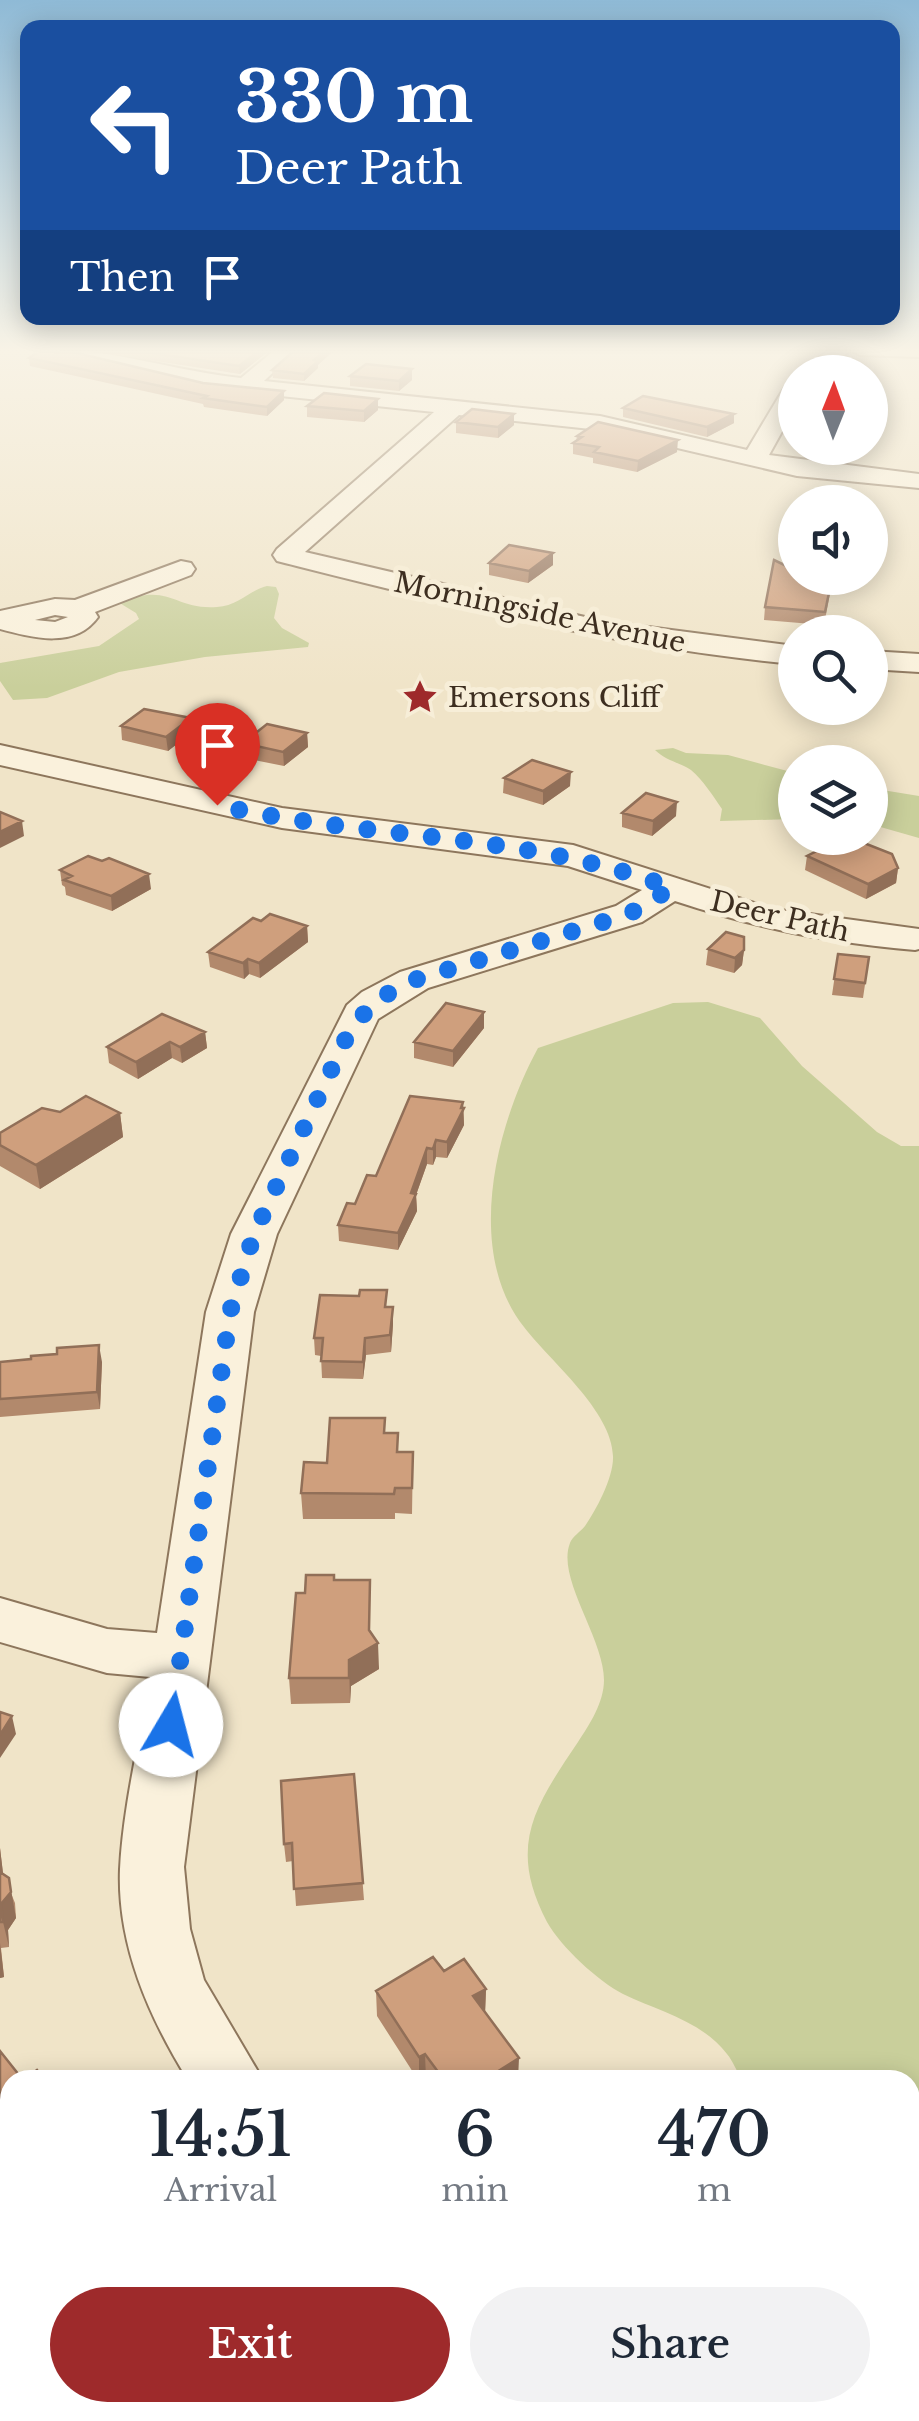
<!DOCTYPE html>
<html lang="en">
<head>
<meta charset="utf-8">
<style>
	:root { --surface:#fff; --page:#f2f2f3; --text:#1f2937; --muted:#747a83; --accent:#9e2a2b }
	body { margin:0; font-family:"Libre Baskerville",serif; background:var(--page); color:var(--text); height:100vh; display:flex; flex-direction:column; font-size:38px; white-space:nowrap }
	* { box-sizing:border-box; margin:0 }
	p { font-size:32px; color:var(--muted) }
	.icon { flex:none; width:55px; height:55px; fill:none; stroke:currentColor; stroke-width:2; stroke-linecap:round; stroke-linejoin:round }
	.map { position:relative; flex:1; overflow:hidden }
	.side { position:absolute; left:0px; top:2070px; width:920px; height:352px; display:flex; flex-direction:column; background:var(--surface); border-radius:30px 30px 0 0; box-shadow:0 5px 25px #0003 }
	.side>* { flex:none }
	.hud { position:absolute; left:20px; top:20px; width:880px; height:305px; border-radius:20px; box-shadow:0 5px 25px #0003; background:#1a4fa0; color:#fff; overflow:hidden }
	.needle { width:65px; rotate:1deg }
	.tools { position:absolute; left:778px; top:355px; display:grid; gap:20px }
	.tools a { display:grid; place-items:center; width:110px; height:110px; border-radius:50%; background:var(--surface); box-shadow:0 5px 25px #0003; font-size:50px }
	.pin { position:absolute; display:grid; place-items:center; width:85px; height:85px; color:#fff; margin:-102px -42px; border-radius:50% 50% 50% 0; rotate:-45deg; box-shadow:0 0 10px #0007 }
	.pin .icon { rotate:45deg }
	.me { position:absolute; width:110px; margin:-55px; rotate:8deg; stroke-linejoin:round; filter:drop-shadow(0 0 8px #0008) }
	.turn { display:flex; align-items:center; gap:35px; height:210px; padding:0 50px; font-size:45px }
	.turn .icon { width:130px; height:130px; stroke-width:2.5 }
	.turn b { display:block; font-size:70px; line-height:85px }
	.then { display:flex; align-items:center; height:95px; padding:0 50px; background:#0003; gap:20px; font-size:38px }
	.eta { display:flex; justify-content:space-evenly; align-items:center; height:170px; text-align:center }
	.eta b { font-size:60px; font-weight:600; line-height:70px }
	.action { display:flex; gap:20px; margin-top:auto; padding:20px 50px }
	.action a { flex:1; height:115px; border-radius:60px; background:var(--accent); color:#fff; font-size:40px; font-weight:600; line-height:115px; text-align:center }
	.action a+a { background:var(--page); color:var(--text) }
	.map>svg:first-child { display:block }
	.green { fill:#c9cf9b }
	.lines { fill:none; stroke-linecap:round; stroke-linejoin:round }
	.minor-casing { stroke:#8d765c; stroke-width:4 }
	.minor { fill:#faf1dc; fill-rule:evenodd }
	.wall { fill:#b2896c }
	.shaded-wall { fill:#916f58 }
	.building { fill:#cf9f7d; stroke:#916f58; stroke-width:2.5 }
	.route { stroke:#1a73e8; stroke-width:18; stroke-dasharray:0 32.4 }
	.labels { text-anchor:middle; stroke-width:10; stroke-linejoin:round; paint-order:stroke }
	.far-street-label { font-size:28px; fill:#3d2e20; stroke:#f7eed8 }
	.far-poi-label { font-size:28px; fill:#3d2e20; stroke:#f7eed8; text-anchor:start }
</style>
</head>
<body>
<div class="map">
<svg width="919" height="2421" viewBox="0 0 919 2421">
	<rect width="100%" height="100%" fill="#f0e4c8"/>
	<path class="green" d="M267,586l9,1 3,7 -5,24 8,10 27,15 -1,4 -103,10 -86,15 -72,26 -34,2 -13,-19v-18l99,-17 40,-27 -3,-6 -18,-11c55,-20 54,8 99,5 21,-1 31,-16 50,-21z
		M673,748l13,5 42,2 67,18v46l-75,2 2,-12c-9,-13 -19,-29 -31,-39 -12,-8 -25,-9 -36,-20z
		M870,788l49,8v42l-49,-14z
		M708,1002l52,16 42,48 75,66 24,14h18v1066l-9,-6v-126h-168c-5,-8 -9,-19 -15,-26 -25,-33 -69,-43 -104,-60 -25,-13 -62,-47 -76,-72 -40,-76 -12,-116 31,-180 12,-18 26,-40 26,-62 0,-42 -48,-102 -34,-137 2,-6 11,-12 15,-17 11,-16 29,-49 28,-70 -1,-45 -63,-95 -89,-129 -60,-76 -28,-202 14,-279l135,-45z"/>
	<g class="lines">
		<defs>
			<path id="minor" d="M47,349c66,0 128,22 194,29l35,-29h22l-34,32 336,35 147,34 34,-57 6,-9 8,-2v26l-26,47 150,19v14l-122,-12 -197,-46 -141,-15 -154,137 297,69 193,25v18c-177,-16 -347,-60 -518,-103l-4,-6 4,-6 157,-137 -230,-24 -147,-33z
				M829,349h90v8l-59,-2 -10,-5 -24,22h-23z
				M181,561l10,2 4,6 -4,6 -96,37 3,5c-23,32 -65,21 -98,12v-18l55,-12 20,1zM55,615l13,2 -13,5 -20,-2z
				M870,651l49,3v18l-49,-3z
				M0,745l282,63 291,37 200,64 146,20v20l-4,1c-90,-8 -154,-21 -240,-49l-33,21 -214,66 -50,31 -101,215 -23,78 -70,555 6,62 14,51 59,100h-75c-39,-63 -71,-135 -68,-211 3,-62 20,-130 30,-192l-43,-4 -107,-31v-44l107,31 50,4 49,-321 25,-78 116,-229 15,-13 38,-20 216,-66 26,-16 -74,-24 -286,-38 -282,-63z
				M364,2412h80l3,9h-80z
				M517,2412h78l-3,9h-78z"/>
		</defs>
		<use href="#minor" class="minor-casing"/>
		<use href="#minor" class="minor"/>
	</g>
	<path class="wall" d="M78,349h193l-31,25z
		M29,358l174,25 81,8v9l-17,16 -63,-9 -1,-3 -173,-38z
		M318,365v3l-14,13 -31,-3 -1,-8z
		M412,369v11l-13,11 -49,-5v-10z
		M307,406l71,4 -14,12 -57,-5z
		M623,408l111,15 -27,14 -84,-20z
		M456,422l58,3 -16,13 -42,-5z
		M577,436l100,16 -40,20 -44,-9v-5l-20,-4v-11l3,-2z
		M553,553v12l-25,18 -39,-8v-12z
		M833,578l-9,47 -60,-5 1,-13z
		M191,718l1,14 -24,19 -46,-11 -1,-14z
		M307,733l1,14 -24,19 -40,-8 -1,-15z
		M504,778l66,8 -27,19 -40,-12z
		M622,813l54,3 -24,20 -30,-9z
		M807,856l91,12 -2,15 -30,16 -61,-29z
		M60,870l91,19 -39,22 -46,-16 -1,-8 -3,-2z
		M261,921l46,5 1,16 -48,36 -11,-4 -5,5 -34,-12 -2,-15z
		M708,949l36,1 -2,15 -8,8 -28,-8z
		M838,954l31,3 -6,41 -31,-3z
		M484,1012v16l-31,39 -39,-9v-16z
		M205,1032l2,16 -25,15 -10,-5 -34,21 -29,-16 -2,-16z
		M463,1102l1,23 -17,33 -11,-1 -3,8 -6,-1 -11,31 1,16 -19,39 -59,-9 -1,-16 38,-49z
		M120,1113l3,24 -83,52 -40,-23v-33z
		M387,1307l6,17 -2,28 -25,3 -3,24 -41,-1 -1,-22 -6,-1 -1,-17z
		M57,1354l45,8 -2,47 -100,8v-55l31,-3z
		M385,1433l13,19h15l-1,62 -17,-1v6h-92l-2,-26 26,-30z
		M335,1580h35v52l9,37 -28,17 -1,17 -59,1 -2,-26 16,-85z
		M354,1774l10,126 -68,6 -3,-45 -7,1 -2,-18z
		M0,1848l3,26 12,29 1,15 -8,12 1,17 -8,1 3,29 -4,1z
		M444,1971l42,18 -1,24 33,67h-100l-41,-64 -1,-25z"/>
	<path class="shaded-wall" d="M261,349h10l-31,25 -1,-8z
		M327,349h9l-18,16v3l-14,13v-7l10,-14z
		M412,369v11l-13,11v-10z
		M284,391v9l-17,16v-9z
		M378,399v11l-14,12v-11z
		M514,414v11l-16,13v-11z
		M734,414v9l-27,14v-10z
		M678,440l-1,12 -40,20 1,-11z
		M553,553v12l-25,18 1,-12z
		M191,718l1,14 -24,19 -2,-14z
		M307,733l1,14 -24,19 -1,-14z
		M571,772l-1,14 -27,19v-14z
		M677,802l-1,14 -24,20 1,-15z
		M22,821l2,15 -24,12v-16z
		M898,868l-2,15 -30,16 2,-15z
		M149,874l2,15 -39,22 -1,-15z
		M307,926l1,16 -48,36 -1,-15z
		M744,950l-2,15 -8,8 1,-15z
		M248,959l1,15 -5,5 -1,-16z
		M484,1012v16l-31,39v-16z
		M205,1032l2,16 -25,15 -2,-16z
		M170,1042l2,16 -34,21 -2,-17z
		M463,1102l1,23 -17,33v-16z
		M120,1113l3,24 -83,52 -4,-24z
		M436,1140v17l-3,8v-16z
		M427,1148v16l-11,31 1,16 -19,39v-17z
		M393,1307v17l-2,28 -1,-17z
		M365,1338l1,17 -3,24v-17z
		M99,1345l3,17 -2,47 -3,-17z
		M370,1580v68l8,-5 1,26 -28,17 -1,17 -1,-43 20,-30z
		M12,1716l4,18 -16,24v-23z
		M0,1848l6,50 -6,-26z
		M9,1878l7,40 -8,12 1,17 -6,-25 -2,-18z
		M0,1943l4,34 -4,1z
		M486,1989l-1,25 -12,-18z
		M425,2054l1,25 -7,1v-23z
		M519,2058l-1,22h-34z
		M10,2157v30l-10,8v-30z"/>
	<path class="building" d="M42,349h18l143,34 81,8 -17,16 -64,-9 4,-2 -178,-38z
		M125,349h136l-22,17z
		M296,349h31l-13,11 4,1 -14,13 -32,-4z
		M366,364l46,5 -13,12 -49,-5z
		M324,393l54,6 -14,12 -57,-5z
		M643,396l91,18 -27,13 -84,-19z
		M472,409l42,5 -16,13 -42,-5z
		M598,422l80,18 -40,21 -44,-9 5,-5 -26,-4 9,-6 -5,-1z
		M509,545l44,8 -24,18 -40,-8z
		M774,560l21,10v8h37l-7,34 -60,-5z
		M144,709l47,9 -25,19 -45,-11z
		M267,724l40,9 -24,19 -40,-9z
		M532,760l39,12 -28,19 -39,-13z
		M646,793l31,9 -24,19 -31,-8z
		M0,812l22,9 -22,11z
		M841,839l23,4 28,11 6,14 -30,16 -61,-28z
		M88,856l14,5 7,-3 40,16 -38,22 -47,-16 8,-4 -12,-6z
		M270,914l37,12 -48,37 -11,-4 -5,4 -35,-11 45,-34 8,3z
		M726,932l18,5v13l-9,8 -27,-9z
		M838,954l31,3 -4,26 -31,-4z
		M446,1003l38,9 -31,39 -39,-9z
		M162,1014l43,18 -25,15 -10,-5 -34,20 -29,-15z
		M86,1096l34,17 -84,52 -36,-20v-12l42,-25 18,4z
		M410,1096l53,6 -2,6h3l-17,34 -11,-2 -3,9 -6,-1 -16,45 5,1 -18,39 -60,-8 9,-22 8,1 12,-29 9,1z
		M360,1290h27l-2,17h8l-3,28 -25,3 -2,24 -42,-1 2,-23h-9l6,-43 39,1z
		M99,1345l-2,47 -97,7v-37l31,-3v-3l26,-2v-6z
		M330,1418h55l-1,15h14l-1,19h16l-1,36h-17l-1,6 -93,-1 3,-31 23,1z
		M306,1575h28v5h36l-1,50 9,13 -29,17v18h-60l7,-85h9z
		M0,1712l12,4 -12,19z
		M354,1774l9,109 -69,6 -2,-46 -8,1 -3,-63z
		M0,1872l9,6 2,14 -10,12 2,18h-3z
		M433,1957l11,14 20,-12 22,30 -13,7 46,62 -35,22h-40l-19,-26 -6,3 -43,-66z
		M0,2051l23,29h-13v77l-10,8z
		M37,2070l8,10h-21z"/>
	<linearGradient id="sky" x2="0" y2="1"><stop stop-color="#8fbad6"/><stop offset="0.51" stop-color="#f8f3e6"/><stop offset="1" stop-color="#f8f3e6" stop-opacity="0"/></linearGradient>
	<rect width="919" height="688" fill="url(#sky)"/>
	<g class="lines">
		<path class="route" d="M171,1725l59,-413 24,-78 96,-204 26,-30 38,-20 215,-66 43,-26c-146,-56 -304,-48 -455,-83"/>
	</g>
	<defs>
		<symbol id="sight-bare" viewBox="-9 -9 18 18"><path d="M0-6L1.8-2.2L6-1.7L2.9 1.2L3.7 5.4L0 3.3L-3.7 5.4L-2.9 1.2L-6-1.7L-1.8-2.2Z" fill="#9e2a2b" stroke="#f7eed8" stroke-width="2.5" paint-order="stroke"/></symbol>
	</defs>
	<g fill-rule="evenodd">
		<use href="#sight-bare" x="395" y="672" width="50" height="50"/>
	</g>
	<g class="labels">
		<g class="far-street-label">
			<text transform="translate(540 612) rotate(12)" y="10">Morningside Avenue</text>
			<text transform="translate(780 916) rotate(13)" y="10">Deer Path</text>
		</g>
		<g class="far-poi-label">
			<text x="448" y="707">Emersons Cliff</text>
		</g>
	</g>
</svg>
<div class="tools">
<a><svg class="needle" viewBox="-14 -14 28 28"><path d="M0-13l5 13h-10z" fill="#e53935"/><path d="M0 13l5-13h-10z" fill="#747a83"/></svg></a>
<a><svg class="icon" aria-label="sound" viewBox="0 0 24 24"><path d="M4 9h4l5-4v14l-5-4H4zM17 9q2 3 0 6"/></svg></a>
<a><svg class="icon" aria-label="search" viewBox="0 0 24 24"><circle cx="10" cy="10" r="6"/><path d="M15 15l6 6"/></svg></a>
<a><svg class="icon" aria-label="layers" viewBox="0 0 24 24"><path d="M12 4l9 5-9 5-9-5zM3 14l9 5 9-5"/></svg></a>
</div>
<div class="pin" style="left:217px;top:805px;background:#d93025"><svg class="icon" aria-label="arrive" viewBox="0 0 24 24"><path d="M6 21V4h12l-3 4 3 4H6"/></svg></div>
<svg class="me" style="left:171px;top:1725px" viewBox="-20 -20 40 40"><circle r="19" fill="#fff"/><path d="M0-13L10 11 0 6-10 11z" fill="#1a73e8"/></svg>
<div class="hud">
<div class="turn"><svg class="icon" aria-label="left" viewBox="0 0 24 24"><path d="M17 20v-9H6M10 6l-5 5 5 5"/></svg><div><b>330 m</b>Deer Path</div></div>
<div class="then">Then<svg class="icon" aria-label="arrive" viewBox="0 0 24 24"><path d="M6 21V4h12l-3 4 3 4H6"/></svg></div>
</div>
<section class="side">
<div class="eta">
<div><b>14:51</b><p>Arrival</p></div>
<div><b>6</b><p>min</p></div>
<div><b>470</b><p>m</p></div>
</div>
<div class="action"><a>Exit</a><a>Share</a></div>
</section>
</div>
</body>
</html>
